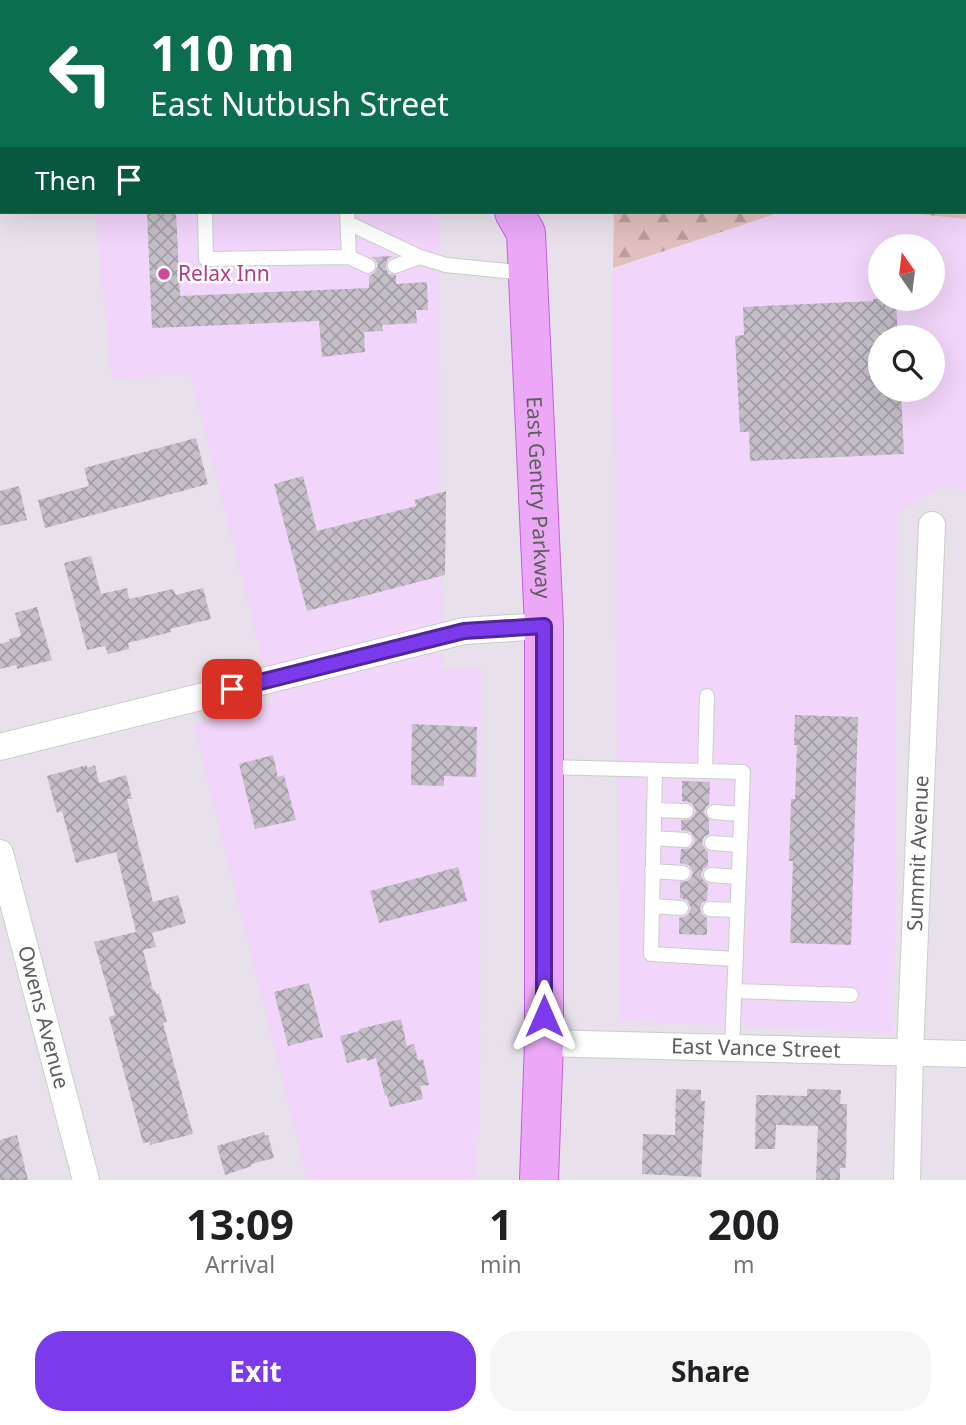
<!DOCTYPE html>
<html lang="en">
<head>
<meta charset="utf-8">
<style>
	:root { --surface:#fff; --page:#f6f6f6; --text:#202124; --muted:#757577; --accent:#7c3aed }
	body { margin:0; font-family:"Noto Sans",sans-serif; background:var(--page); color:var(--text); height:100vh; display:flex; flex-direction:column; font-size:26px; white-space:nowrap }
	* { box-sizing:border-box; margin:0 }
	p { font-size:23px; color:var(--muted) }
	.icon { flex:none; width:38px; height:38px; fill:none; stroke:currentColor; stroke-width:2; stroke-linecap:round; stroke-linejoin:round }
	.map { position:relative; height:1180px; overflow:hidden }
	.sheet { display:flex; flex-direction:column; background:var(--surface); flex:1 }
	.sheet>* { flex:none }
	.top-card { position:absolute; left:0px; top:0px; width:966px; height:214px; box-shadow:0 7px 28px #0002; background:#0b6e4f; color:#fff; overflow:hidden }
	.needle { width:46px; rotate:346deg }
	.buttons { position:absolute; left:868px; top:234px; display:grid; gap:14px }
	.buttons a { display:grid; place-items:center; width:77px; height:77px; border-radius:50%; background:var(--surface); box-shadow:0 7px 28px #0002; font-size:35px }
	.pin { position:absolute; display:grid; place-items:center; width:60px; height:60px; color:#fff; margin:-30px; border-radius:14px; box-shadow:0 4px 10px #0006 }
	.me { position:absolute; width:77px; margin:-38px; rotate:0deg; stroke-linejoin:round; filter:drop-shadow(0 0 5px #0008) }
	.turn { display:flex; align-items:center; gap:24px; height:147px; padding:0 35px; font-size:32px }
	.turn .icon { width:91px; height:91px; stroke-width:2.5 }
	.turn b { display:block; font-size:49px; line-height:60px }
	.then { display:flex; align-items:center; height:66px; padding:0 35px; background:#0003; gap:14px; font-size:26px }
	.eta { display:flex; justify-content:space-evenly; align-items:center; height:119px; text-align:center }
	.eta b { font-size:42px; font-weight:700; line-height:49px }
	.action { display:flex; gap:14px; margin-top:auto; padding:14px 35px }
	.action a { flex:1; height:80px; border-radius:28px; background:var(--accent); color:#fff; font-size:28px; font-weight:700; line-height:80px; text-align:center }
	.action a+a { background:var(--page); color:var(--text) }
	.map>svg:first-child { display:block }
	.commercial { fill:#f2d5fa; fill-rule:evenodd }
	.forest { fill:url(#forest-firs) }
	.building { fill:url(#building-cross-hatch) }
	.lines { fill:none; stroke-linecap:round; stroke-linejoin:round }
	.service-casing { stroke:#cacfc8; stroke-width:16 }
	.minor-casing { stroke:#cacfc8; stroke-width:28 }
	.secondary-casing { stroke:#cbd0c9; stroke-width:40 }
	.primary-casing { stroke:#c25fe4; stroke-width:40 }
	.service { stroke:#fff; stroke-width:14 }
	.minor { stroke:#fff; stroke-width:26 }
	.secondary { stroke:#fff; stroke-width:38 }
	.primary { stroke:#eca8f7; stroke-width:38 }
	.route-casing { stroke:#51269a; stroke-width:18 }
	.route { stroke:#7c3aed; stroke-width:12 }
	.hotel-dot { fill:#d1479c; stroke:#fff; stroke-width:2.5 }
	.labels { text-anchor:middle; stroke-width:5; stroke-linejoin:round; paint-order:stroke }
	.hotel-label { font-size:21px; fill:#b23c85; stroke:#fff; text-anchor:start }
	.street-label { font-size:21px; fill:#5b5f59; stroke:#fff }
</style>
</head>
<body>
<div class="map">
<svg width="966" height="1180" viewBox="0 0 966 1180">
	<defs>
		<pattern id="forest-firs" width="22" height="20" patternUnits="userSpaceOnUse" patternTransform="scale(1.75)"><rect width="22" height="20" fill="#e0bfbe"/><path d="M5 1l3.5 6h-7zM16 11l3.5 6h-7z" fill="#b99e9d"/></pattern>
		<pattern id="building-cross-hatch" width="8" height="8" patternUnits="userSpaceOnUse" patternTransform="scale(1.75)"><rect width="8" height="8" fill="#c5bec8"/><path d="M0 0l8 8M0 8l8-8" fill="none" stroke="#a39ea5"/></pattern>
	</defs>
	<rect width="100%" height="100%" fill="#e8e0ea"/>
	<path class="commercial" d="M95,212h344l3,457 39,-1 -1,414 -3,98h-170l-114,-456 80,-22 -83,-328 -78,5z
		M781,212h118l67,7v270l-27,-1 -42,27 -3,518 -275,-12 -6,-753zM880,247h53v52h-53zM880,338h53v52h-53z"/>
	<path class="forest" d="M620,0h346v219l-67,-7h65v-210h-344z
		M614,212h167l-168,56z"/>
	<path class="building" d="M147,212h29l4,84 189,-8v-12l5,-3 4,-7 -2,-5 -4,-4 21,-1 -6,4 -1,9 3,5 7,1v9l31,-2 1,28h-12l1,13 -35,2 1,6 -19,1 1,20 -43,5 -3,-36 -167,7z
		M873,299h23l2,39h-18v52h21l3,64 -154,7 -1,-29h-9l-5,-96 9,-1 -1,-28 130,-6z
		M196,438l12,46 -163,44 -7,-28 51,-14 -5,-18z
		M303,476l14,55 99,-25 -2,-6 32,-9 -1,84 -138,36 -33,-127z
		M19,486l8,34 -27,6v-35z
		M91,556l10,38 26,-6 2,11 44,-10 3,6 27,-7 8,31 -41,10 1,3 -43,11 1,6 -21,5 -3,-8 -18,4 -23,-87z
		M37,607l15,53 -35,9 -1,-4 -16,4v-25l10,-3 -1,-2 12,-3 -6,-23z
		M795,715l63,2 -7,228 -61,-2 3,-82h-4l2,-62h4l2,-54h-3z
		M412,724l65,3 -1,50 -32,-1v10l-33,-1z
		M273,755l5,22 6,-2 12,45 -41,9 -16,-65z
		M87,765v3l8,-3 4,18 27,-8 6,24h-5l26,103 25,-7 8,28 -34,10 4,14 -13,3 10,40h2l1,4 3,-1 8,29 -4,1 30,111 -43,11v-3l-7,1 -34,-126 6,-2 -21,-73 42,-10 -20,-80 -40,11 -14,-52 -5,2 -10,-37z
		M682,781l28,1 -1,22 -3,3 -2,5 5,8v14l-5,3 -2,6 2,5 4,4v14l-5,3 -2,6 2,5 5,4 -1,16 -5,3 -2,6 2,5 5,4v17l-28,-1v-16l7,-2 3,-3 2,-5 -4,-8 -7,-2v-16l8,-1 3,-3 2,-5 -4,-8 -9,-2 1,-14 9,-1 3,-3 2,-5 -4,-8 -10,-2v-10l10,-1 3,-4 2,-4 -4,-8 -10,-2z
		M458,867l9,34 -88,22 -9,-32z
		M309,983l14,54 -35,9 -14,-54z
		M401,1019l6,27 7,-2 4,16 5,-1 6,26 -9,1 3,13 -33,8 -3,-12 -2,1 -9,-38 -9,3 -1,-3 -19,5 -7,-27 20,-5 -1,-2z
		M676,1089l25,1v11h4l-4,76 -59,-3 1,-40 32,1z
		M807,1089l34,1 -1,14h7l-1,61 -1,3h-5v12h-24l2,-54 -42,-1 -1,24h-20l1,-54 51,1z
		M264,1132l1,4 3,-1 6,23 -23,6 1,2 -27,9 -8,-29z
		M17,1135l11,45h-28v-40z"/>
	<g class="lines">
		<defs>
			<path id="service" d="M205,212l1,47 143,-2 -2,-45
				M348,223l72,34 26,8 80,8
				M349,257l19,9
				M395,266l25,-9
				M546,767l197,5 -11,276
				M655,770l-4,184 85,5
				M705,771l2,-75
				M654,810l32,1
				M714,812l27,2
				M653,838l32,2
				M712,843l28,2
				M652,871l31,2
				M711,875l28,2
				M652,906l29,2
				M710,909l27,1
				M734,991l117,4"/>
			<g id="minor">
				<path d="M0,747l464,-116 80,-5"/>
				<path id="s1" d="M0,853l86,327"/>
				<path id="s2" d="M544,1043l422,11"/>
				<path id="s3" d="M907,1180l3,-128 22,-527"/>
			</g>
			<path id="secondary" d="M0,72h2"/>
			<g id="primary">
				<path d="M504,2v-2"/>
				<path d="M564,2v-2"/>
				<path id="s4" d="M514,212l12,21 18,393v417l-5,137"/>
			</g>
		</defs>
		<use href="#service" class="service-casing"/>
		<use href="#minor" class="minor-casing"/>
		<use href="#secondary" class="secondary-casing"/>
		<use href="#primary" class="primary-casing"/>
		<use href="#service" class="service"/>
		<use href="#minor" class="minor"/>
		<use href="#secondary" class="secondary"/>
		<use href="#primary" class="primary"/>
	</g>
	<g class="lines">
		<defs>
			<path id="route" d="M232,689l232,-58 80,-5v390"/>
		</defs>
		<use href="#route" class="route-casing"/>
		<use href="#route" class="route"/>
	</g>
	<circle class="hotel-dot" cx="164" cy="274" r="7"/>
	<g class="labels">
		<g class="hotel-label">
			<text x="178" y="281">Relax Inn</text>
		</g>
		<g class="street-label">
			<text dy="7" stroke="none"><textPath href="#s4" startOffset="289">East Gentry Parkway</textPath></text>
			<text dy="7" stroke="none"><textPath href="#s3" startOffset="327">Summit Avenue</textPath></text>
			<text dy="7" stroke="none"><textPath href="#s1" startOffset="170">Owens Avenue</textPath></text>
			<text dy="7" stroke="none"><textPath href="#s2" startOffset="212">East Vance Street</textPath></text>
		</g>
	</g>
</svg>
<div class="buttons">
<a><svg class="needle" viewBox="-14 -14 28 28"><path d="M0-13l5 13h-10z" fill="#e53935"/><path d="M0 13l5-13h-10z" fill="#757577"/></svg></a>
<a><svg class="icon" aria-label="search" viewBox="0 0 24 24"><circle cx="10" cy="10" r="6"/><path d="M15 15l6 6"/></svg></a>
</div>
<div class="pin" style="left:232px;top:689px;background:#d93025"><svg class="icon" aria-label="arrive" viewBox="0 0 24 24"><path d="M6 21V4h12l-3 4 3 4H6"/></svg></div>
<svg class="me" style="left:544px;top:1016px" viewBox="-20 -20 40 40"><path d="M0-17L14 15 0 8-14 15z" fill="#7c3aed" stroke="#fff" stroke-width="4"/></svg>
<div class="top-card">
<div class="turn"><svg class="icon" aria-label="left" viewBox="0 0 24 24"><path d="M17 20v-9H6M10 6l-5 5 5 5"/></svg><div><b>110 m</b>East Nutbush Street</div></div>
<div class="then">Then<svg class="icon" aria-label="arrive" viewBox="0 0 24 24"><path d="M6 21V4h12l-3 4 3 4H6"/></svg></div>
</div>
</div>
<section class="sheet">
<div class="eta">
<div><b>13:09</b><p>Arrival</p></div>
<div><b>1</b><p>min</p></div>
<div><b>200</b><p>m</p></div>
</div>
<div class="action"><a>Exit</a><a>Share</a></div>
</section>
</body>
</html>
